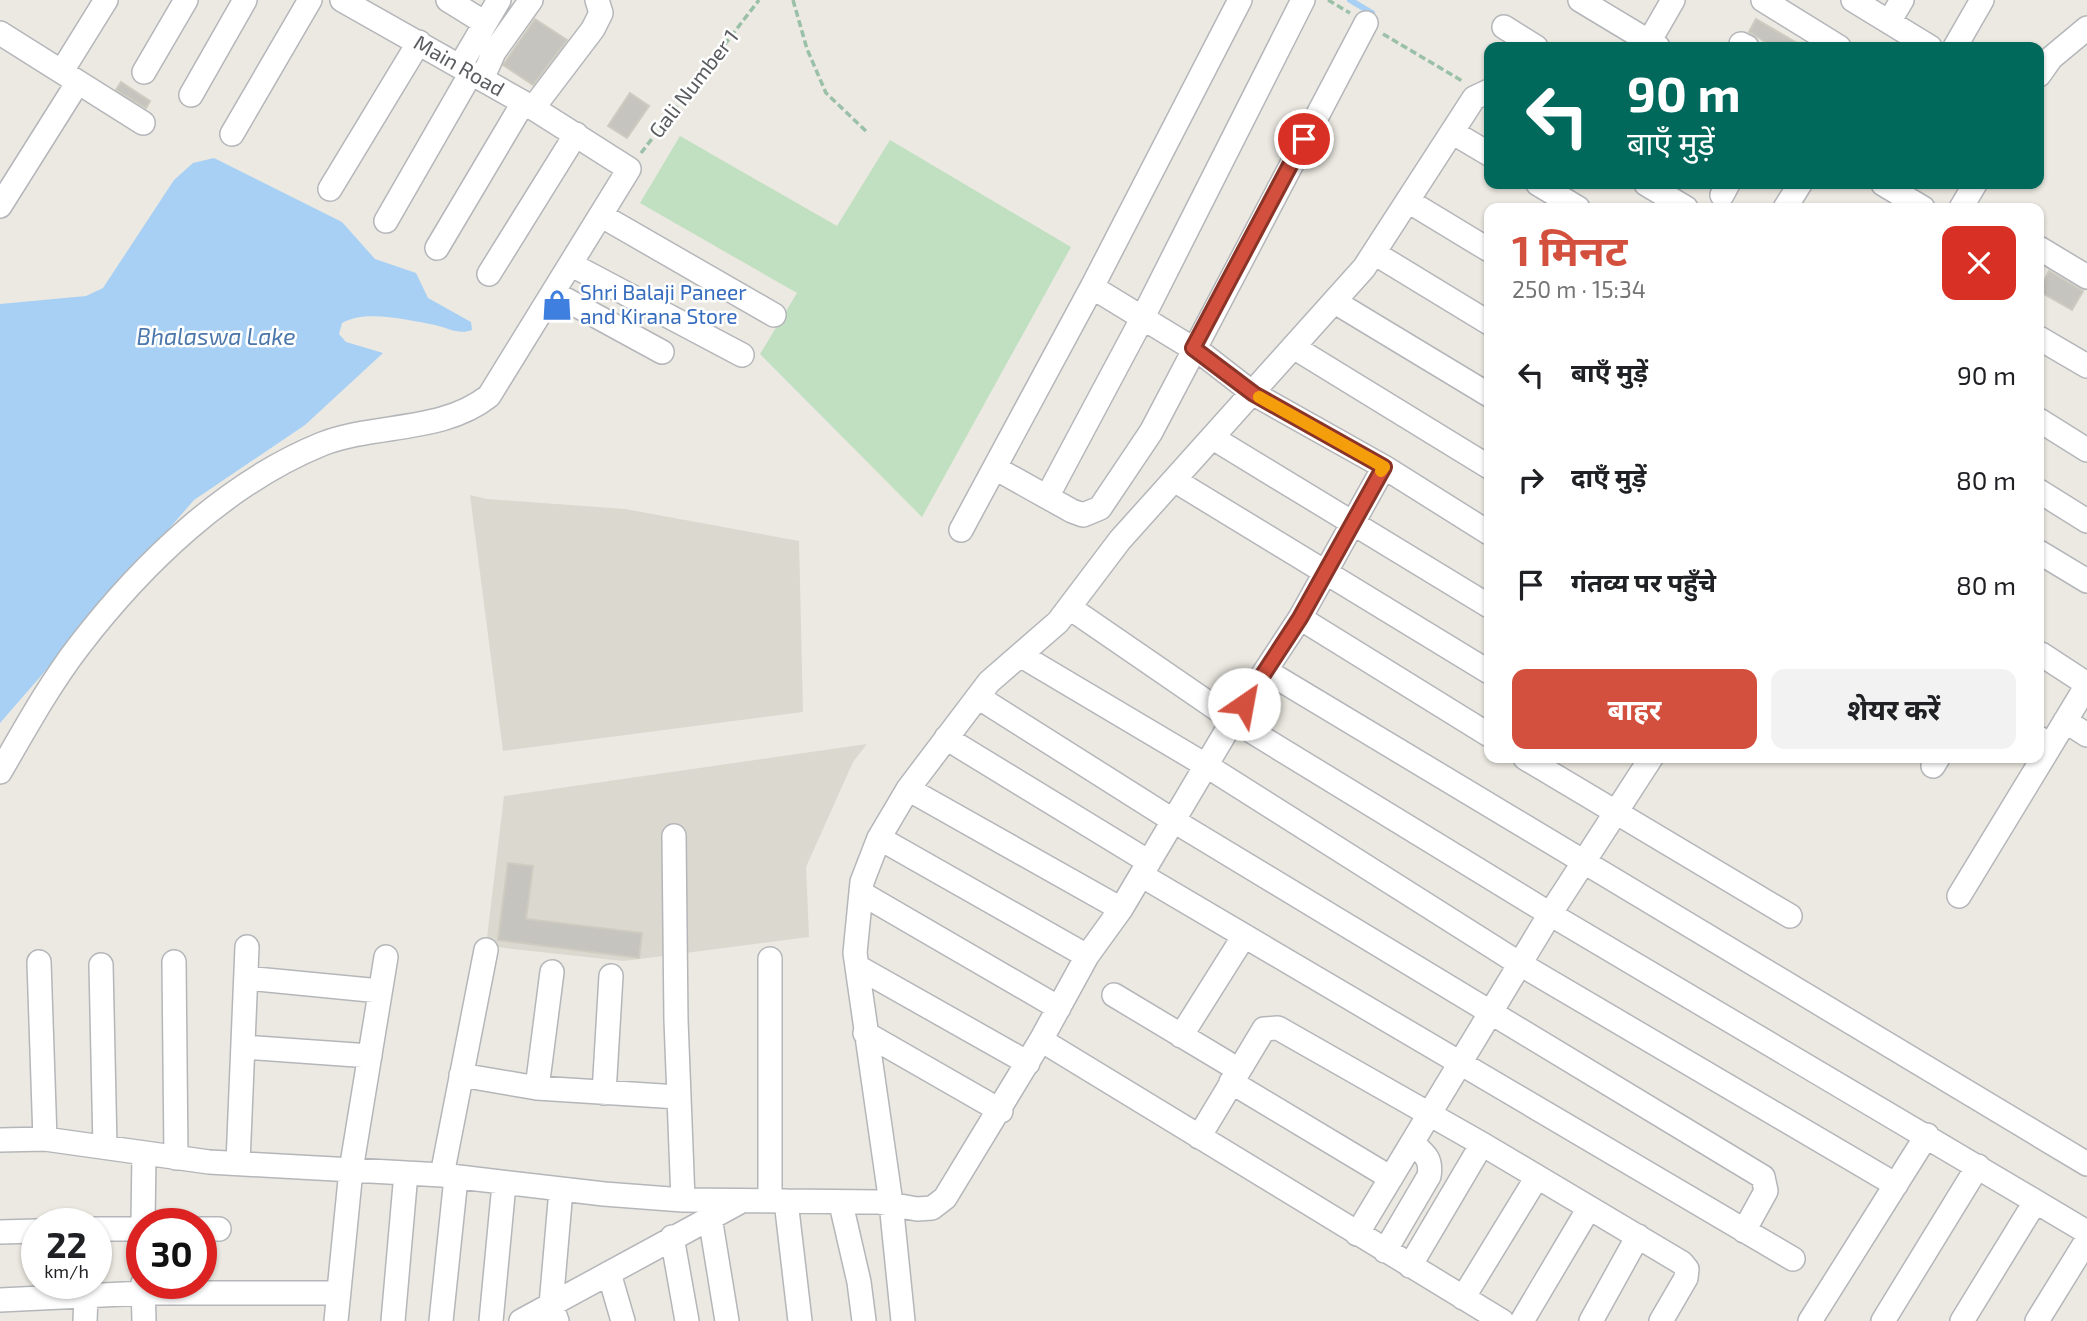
<!DOCTYPE html>
<html lang="hi">
<head>
<meta charset="utf-8">
<style>
	:root { --surface:#fff; --page:#f2f2f2; --text:#202124; --muted:#757577; --accent:#d4503e }
	body { margin:0; font-family:"Exo 2","Noto Sans Devanagari",sans-serif; background:var(--page); color:var(--text); height:100vh; display:flex; flex-direction:column; font-size:26px; white-space:nowrap }
	* { box-sizing:border-box; margin:0 }
	p { font-size:23px; color:var(--muted) }
	.icon { flex:none; width:38px; height:38px; fill:none; stroke:currentColor; stroke-width:2; stroke-linecap:round; stroke-linejoin:round }
	.map { position:relative; flex:1; overflow:hidden }
	.side { position:absolute; left:1484px; top:203px; width:560px; height:560px; display:flex; flex-direction:column; background:var(--surface); border-radius:14px; box-shadow:0 2px 5px #0004 }
	.side>* { flex:none }
	.banner { position:absolute; left:1484px; top:42px; width:560px; height:147px; border-radius:14px; box-shadow:0 2px 5px #0004; background:#00695c; color:#fff; overflow:hidden }
	.speed { position:absolute; left:21px; top:1208px; display:flex; gap:14px; font-size:35px; font-weight:700; text-align:center }
	.speed>* { display:grid; place-content:center; width:91px; height:91px; border-radius:50%; background:var(--surface); box-shadow:0 2px 5px #0004; line-height:1 }
	.speed small { font-size:18px; font-weight:400 }
	.speed .limit { border:10px solid #d22; background:#fff; color:#111 }
	.pin { position:absolute; display:grid; place-items:center; width:60px; height:60px; color:#fff; margin:-30px; border:4px solid #fff; border-radius:50%; box-shadow:0 2px 7px #0007 }
	.me { position:absolute; width:77px; margin:-38px; rotate:33deg; stroke-linejoin:round; filter:drop-shadow(0 0 5px #0008) }
	.turn { display:flex; align-items:center; gap:24px; height:147px; padding:0 28px; font-size:32px }
	.turn .icon { width:91px; height:91px; stroke-width:2.5 }
	.turn b { display:block; font-size:49px; line-height:60px }
	.round { display:grid; place-items:center; flex:none; width:74px; height:74px; border-radius:14px; background:var(--page) }
	.summary { display:flex; align-items:center; justify-content:space-between; height:119px; padding:0 28px }
	h1 { font-size:42px; font-weight:700; line-height:52px; color:var(--accent) }
	.action { display:flex; gap:14px; margin-top:auto; padding:14px 28px }
	.action a { flex:1; height:80px; border-radius:14px; background:var(--accent); color:#fff; font-size:28px; font-weight:700; line-height:80px; text-align:center }
	.action a+a { background:var(--page); color:var(--text) }
	ul { padding:0; list-style:none }
	li { display:flex; align-items:center; gap:21px; height:105px; padding:0 28px }
	li div { flex:1 }
	li b { display:block; font-size:26px }
	li em { font-style:normal }
	.map>svg:first-child { display:block }
	.education { fill:#dad8cf }
	.green { fill:#c0e0c1 }
	.water { fill:#a7d0f4 }
	.lines { fill:none; stroke-linecap:round; stroke-linejoin:round }
	.stream { stroke:#a7d0f4; stroke-width:6 }
	.building { fill:#c6c4be; stroke:#cecbc0; stroke-width:2 }
	.minor-casing { stroke:#b4b6ba; stroke-width:26 }
	.path { stroke:#9ac0a7; stroke-width:3.5; stroke-dasharray:7 3.5; stroke-linecap:butt }
	.minor { stroke:#fff; stroke-width:23 }
	.route-casing { stroke:#8a3428; stroke-width:18 }
	.route { stroke:#d4503e; stroke-width:12 }
	.slow { stroke:#f59e0b; stroke-width:12 }
	.labels { text-anchor:middle; stroke-width:5; stroke-linejoin:round; paint-order:stroke }
	.street-label { font-size:21px; fill:#5a5c60; stroke:#fff }
	.shop-label { font-size:21px; fill:#366cbe; stroke:#fff; text-anchor:start }
	.water-label { font-size:23px; font-style:italic; fill:#4b77ab; stroke:#fff }
</style>
</head>
<body>
<div class="map">
<svg width="2087" height="1321" viewBox="0 0 2087 1321">
	<rect width="100%" height="100%" fill="#ebe9e1"/>
	<path class="education" d="M470,495l17,4 138,10 174,32 4,171 -300,39z
		M867,744l-14,18 -47,105 3,70 -185,24 -138,-15 18,-150z"/>
	<path class="green" d="M680,136l157,90 53,-86 181,107 -149,270 -162,-163 37,-61 -157,-90z"/>
	<path class="water" d="M214,158l128,64 33,37 41,14 12,25 43,24 1,8c-13,5 -24,-2 -37,-5 -26,-5 -70,-16 -93,-2l-3,11 7,8 37,11 -78,72 -111,75 -194,223v-419l86,-8 17,-8 71,-108 19,-17z"/>
	<g class="lines">
		<path class="stream" d="M1350,0l22,13"/>
	</g>
	<path class="building" d="M535,19l32,21 -34,45 -30,-20z
		M1756,19l48,28h-30l-25,-15z
		M121,82l29,19 -4,7 -30,-18z
		M630,93l19,13 -22,32 -19,-12z
		M2049,271l34,20 -11,19 -33,-19z
		M508,863l25,3 -7,53 116,14 -3,25 -141,-18z"/>
	<g class="lines">
		<defs>
			<path id="minor" d="M448,0l37,23
				M1240,0l-148,287 113,69 49,38 130,73 105,66
				M1580,0l78,47
				M1763,0l76,47
				M1853,0l77,47
				M1889,22l13,-22
				M1504,27l32,20
				M0,33l143,90
				M1741,44l6,3
				M1646,47l27,-47
				M1955,47l27,-47
				M460,66l39,-66
				M62,71l44,-71
				M144,72l42,-72
				M2039,75l12,-17 36,-30
				M482,79l12,-27 37,-52
				M191,95l54,-95
				M533,108l60,-79 8,-16 -4,-13
				M1452,132l37,22
				M232,134l78,-134
				M1538,184l40,24
				M1646,184l40,24
				M1883,184l40,24
				M330,189l89,-147
				M1722,195l6,-11
				M1408,201l81,49
				M0,206l78,-124
				M1785,208l15,-24
				M1961,208l14,-24
				M602,216l172,99
				M386,221l85,-148
				M437,248l86,-145
				M2039,248l48,29
				M1374,253l115,70
				M572,265l170,90
				M489,274l87,-140
				M554,293l108,59
				M1335,302l154,93
				M2039,338l48,28
				M1295,348l194,119
				M2039,420l48,30
				M1213,438l276,168
				M995,468l77,43 11,4 17,-7 51,-76 215,-409
				M1174,480l315,192
				M2039,491l48,30
				M1047,497l96,-180 160,-317
				M961,530l131,-243
				M2039,552l48,29
				M1070,608l163,112 317,194 537,318
				M1300,618l189,117
				M2041,654l46,30
				M1020,655l187,111 313,198 376,221
				M1266,671l821,493
				M978,697l196,124 589,356 3,14 -22,40
				M2065,721l22,14
				M946,738l203,124
				M1525,758l265,158
				M2043,758l44,-73
				M1933,766l5,-8
				M0,772c25,-43 49,-87 79,-126 63,-82 147,-163 243,-202 55,-21 120,-11 167,-48l140,-227 -96,-61 -191,-108
				M908,789l213,120
				M674,836l2,184 7,180
				M879,838l208,118
				M1141,875l652,384
				M861,893l198,115
				M1959,896l84,-138 2,-11 -6,-9
				M770,959v242
				M39,962l6,177
				M174,962l2,196
				M101,965l4,182
				M858,967l170,96
				M246,978l134,13
				M1114,995l125,75
				M865,1033l136,78
				M1181,1036l63,-100
				M1041,1040l46,-84 34,-47 112,-189 67,-102 84,-151
				M243,1047l127,9
				M461,1075l76,13 141,9
				M1231,1082l160,96
				M537,1088l15,-116
				M604,1093l7,-117
				M1199,1137l65,-108 14,-1 204,116 200,119 5,6 -1,9 -25,43
				M0,1140l45,-1 164,23 233,13 162,19 79,6 195,2 39,7 15,-1 13,-10 96,-158 461,281
				M238,1163l9,-216
				M442,1175l44,-225
				M786,1201l14,120
				M841,1204l18,78 5,39
				M710,1217l17,104
				M143,1223l1,-69
				M96,1229h46
				M201,1229h18
				M0,1232l37,-1
				M1357,1234l193,-320 101,-156
				M672,1237l15,84
				M1385,1251l44,-75c3,-17 -4,-22 -17,-33
				M1410,1266l72,-122
				M609,1273l14,48
				M143,1283l1,38
				M1463,1298l74,-121
				M0,1300l144,-7h194
				M85,1321l1,-25
				M336,1321l15,-151 35,-213
				M393,1321l13,-148
				M441,1321l15,-143
				M491,1321l13,-137
				M521,1321l217,-118
				M557,1321l-6,-16 10,-115
				M903,1321l-12,-118 -36,-250 7,-71 17,-44 29,-49 81,-107 69,-60 62,-82 244,-272 110,-170 15,-7
				M1522,1321l67,-113
				M1591,1321l47,-85
				M1810,1321l117,-186
				M1883,1321l95,-155
				M1962,1321l73,-119
				M2037,1321l50,-81"/>
		</defs>
		<use href="#minor" class="minor-casing"/>
		<path class="path" d="M793,0l14,49 19,44 41,39
			M1328,0l22,13
			M1383,34l81,48
			M641,153l118,-153"/>
		<use href="#minor" class="minor"/>
	</g>
	<g class="lines">
		<defs>
			<path id="route" d="M1244,704l56,-86 84,-151 -130,-73 -61,-46 111,-209"/>
		</defs>
		<use href="#route" class="route-casing"/>
		<use href="#route" class="route"/>
		<path class="slow" d="M1259,397l125,70 -3,4"/>
	</g>
	<defs>
		<symbol id="shop-bare" viewBox="-9 -9 18 18"><path d="M-5-2.5h2.3a2.7 3.5 0 0 1 5.4 0H5L5.5 6h-11ZM-1.5-2.5h3a1.5 2.3 0 0 0-3 0Z" fill="#3f7fe0" stroke="#fff" stroke-width="2.5" paint-order="stroke"/></symbol>
	</defs>
	<g fill-rule="evenodd">
		<use href="#shop-bare" x="535" y="283" width="44" height="44"/>
	</g>
	<g class="labels">
		<g class="street-label">
			<text transform="translate(459 66) rotate(30)" y="7">Main Road</text>
			<text transform="translate(694 84) rotate(-52)" y="7">Gali Number 1</text>
		</g>
		<g class="shop-label">
			<text x="580" y="300">Shri Balaji Paneer<tspan x="580" dy="24">and Kirana Store</tspan></text>
		</g>
		<g class="water-label">
			<text x="216" y="345">Bhalaswa Lake</text>
		</g>
	</g>
</svg>
<div class="speed"><div>22<small>km/h</small></div><div class="limit">30</div></div>
<div class="pin" style="left:1304px;top:139px;background:#d93025"><svg class="icon" aria-label="arrive" viewBox="0 0 24 24"><path d="M6 21V4h12l-3 4 3 4H6"/></svg></div>
<svg class="me" style="left:1244px;top:704px" viewBox="-20 -20 40 40"><circle r="19" fill="#fff"/><path d="M0-13L10 11 0 6-10 11z" fill="#d4503e"/></svg>
<div class="banner">
<div class="turn"><svg class="icon" aria-label="left" viewBox="0 0 24 24"><path d="M17 20v-9H6M10 6l-5 5 5 5"/></svg><div><b>90 m</b>बाएँ मुड़ें</div></div>
</div>
<section class="side">
<div class="summary"><div><h1>1 मिनट</h1><p>250 m · 15:34</p></div><a class="round" style="background:#d93025;color:#fff"><svg class="icon" aria-label="close" viewBox="0 0 24 24"><path d="M6 6l12 12M18 6L6 18"/></svg></a></div>
<ul>
<li><svg class="icon" aria-label="left" viewBox="0 0 24 24"><path d="M17 20v-9H6M10 6l-5 5 5 5"/></svg><div><b>बाएँ मुड़ें</b></div><em>90 m</em></li>
<li><svg class="icon" aria-label="right" viewBox="0 0 24 24"><path d="M7 20v-9h11M14 6l5 5-5 5"/></svg><div><b>दाएँ मुड़ें</b></div><em>80 m</em></li>
<li><svg class="icon" aria-label="arrive" viewBox="0 0 24 24"><path d="M6 21V4h12l-3 4 3 4H6"/></svg><div><b>गंतव्य पर पहुँचे</b></div><em>80 m</em></li>
</ul>
<div class="action"><a>बाहर</a><a>शेयर करें</a></div>
</section>
</div>
</body>
</html>
